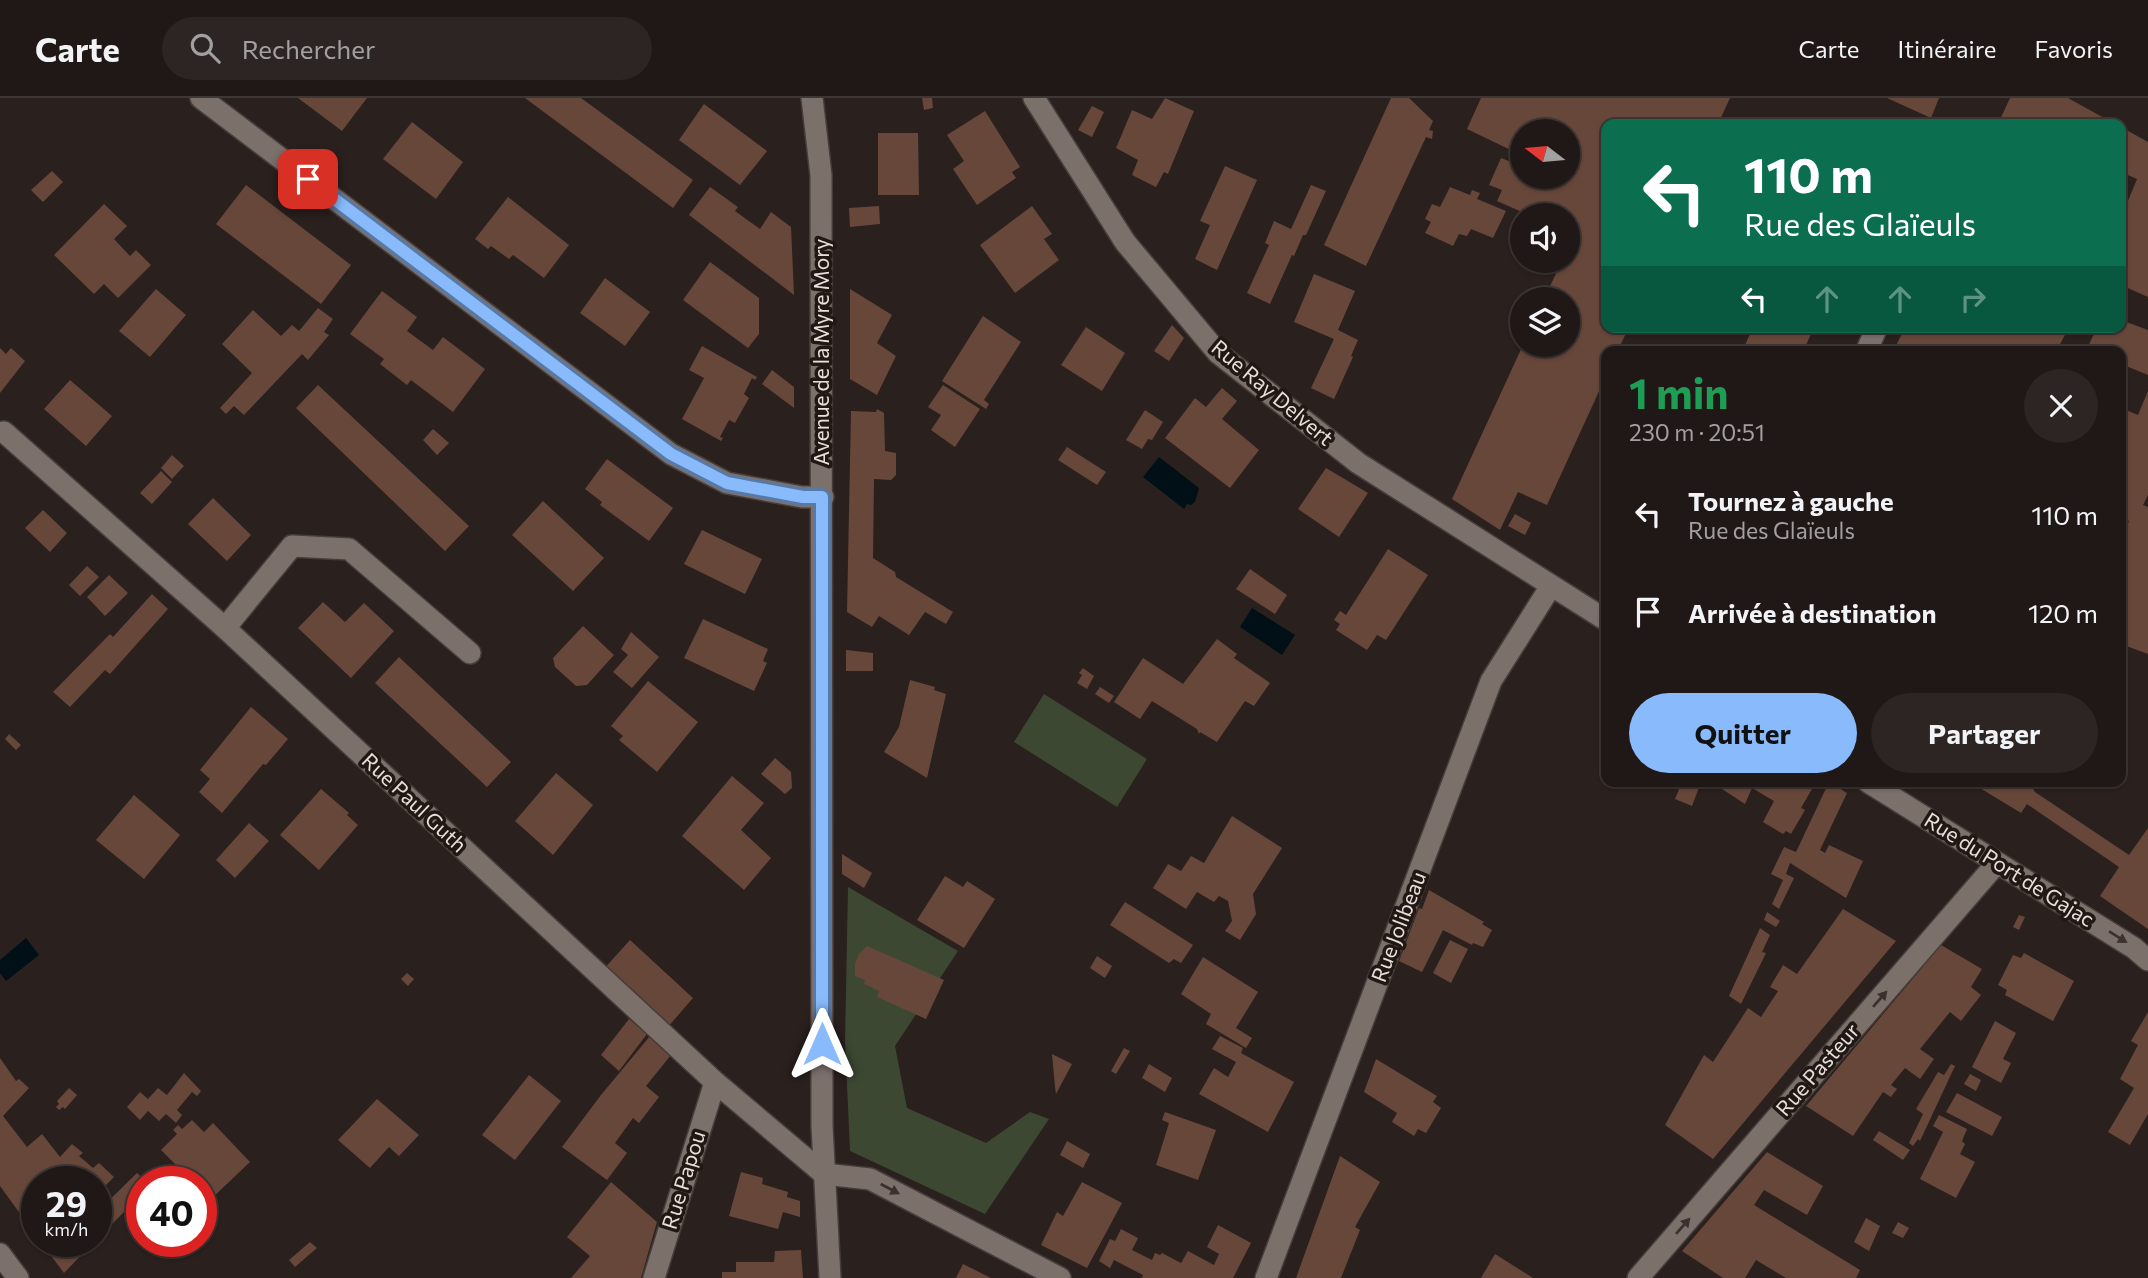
<!DOCTYPE html>
<html lang="fr">
<head>
<meta charset="utf-8">
<style>
	:root { --surface:#201816; --page:#2d2523; --text:#f1f3f6; --muted:#a2a0a1; --line:#3d3735; --accent:#88bafc }
	body { margin:0; font-family:Commissioner,sans-serif; background:var(--page); color:var(--text); height:100vh; display:flex; flex-direction:column; font-size:26px; white-space:nowrap }
	* { box-sizing:border-box; margin:0 }
	p { font-size:23px; color:var(--muted) }
	.icon { flex:none; width:38px; height:38px; fill:none; stroke:currentColor; stroke-width:2; stroke-linecap:round; stroke-linejoin:round }
	.map { position:relative; flex:1; overflow:hidden }
	.side { position:absolute; left:1601px; top:248px; width:525px; height:441px; display:flex; flex-direction:column; background:var(--surface); border-radius:14px; box-shadow:0 2px 5px #0004,0 0 0 2px var(--line) }
	.side>* { flex:none }
	.guide { position:absolute; left:1601px; top:21px; width:525px; height:214px; border-radius:14px; box-shadow:0 2px 5px #0004,0 0 0 2px var(--line); background:#0b6e4f; color:#fff; overflow:hidden }
	.needle { width:46px; rotate:286deg }
	.buttons { position:absolute; left:1510px; top:21px; display:grid; gap:14px }
	.buttons a { display:grid; place-items:center; width:70px; height:70px; border-radius:50%; background:var(--surface); box-shadow:0 2px 5px #0004,0 0 0 2px var(--line); font-size:35px }
	.speed { position:absolute; left:21px; top:1068px; display:flex; gap:14px; font-size:35px; font-weight:700; text-align:center }
	.speed>* { display:grid; place-content:center; width:91px; height:91px; border-radius:50%; background:var(--surface); box-shadow:0 2px 5px #0004,0 0 0 2px var(--line); line-height:1 }
	.speed small { font-size:18px; font-weight:400 }
	.speed .limit { border:10px solid #d22; background:#fff; color:#111 }
	.pin { position:absolute; display:grid; place-items:center; width:60px; height:60px; color:#fff; margin:-30px; border-radius:14px; box-shadow:0 4px 10px #0006 }
	.me { position:absolute; width:77px; margin:-38px; rotate:0deg; stroke-linejoin:round; filter:drop-shadow(0 0 5px #0008) }
	.turn { display:flex; align-items:center; gap:24px; height:147px; padding:0 28px; font-size:32px }
	.turn .icon { width:91px; height:91px; stroke-width:2.5 }
	.turn b { display:block; font-size:49px; line-height:60px }
	.lanes { display:flex; align-items:center; height:66px; padding:0 28px; background:#0003; justify-content:center; gap:35px; direction:ltr }
	.lanes .off { opacity:.35 }
	.round { display:grid; place-items:center; flex:none; width:74px; height:74px; border-radius:37px; background:var(--page) }
	.head { display:flex; align-items:center; justify-content:space-between; height:119px; padding:0 28px }
	h1 { font-size:42px; font-weight:700; line-height:52px; color:#1e9e55 }
	.cta { display:flex; gap:14px; margin-top:auto; padding:14px 28px }
	.cta a { flex:1; height:80px; border-radius:42px; background:var(--accent); color:#111; font-size:28px; font-weight:700; line-height:80px; text-align:center }
	.cta a+a { background:var(--page); color:var(--text) }
	ul { padding:0; list-style:none }
	li { display:flex; align-items:center; gap:21px; height:98px; padding:0 28px }
	li div { flex:1 }
	li b { display:block; font-size:26px }
	li em { font-style:normal }
	header { display:flex; align-items:center; gap:42px; box-sizing:border-box; height:98px; padding:0 35px; background:var(--surface); border-bottom:2px solid var(--line) }
	header strong { font-size:33px }
	nav { display:flex; gap:38px; margin-inline-start:auto; font-size:24px }
	.search { width:490px; height:63px; background:var(--page); display:flex; align-items:center; gap:18px; box-sizing:border-box; padding:0 24px; border-radius:38px; color:var(--muted); font-size:26px }
	.map>svg:first-child { display:block }
	.green { fill:#3c4832 }
	.water { fill:#001016 }
	.building { fill:#67473a; fill-rule:evenodd }
	.lines { fill:none; stroke-linecap:round; stroke-linejoin:round }
	.street-casing { stroke:#463d3a; stroke-width:24 }
	.secondary-casing { stroke:#463d3a; stroke-width:24 }
	.street { stroke:#7c706b; stroke-width:21 }
	.secondary { stroke:#7c706b; stroke-width:21 }
	.oneway { fill:#3c322d }
	.route-casing { stroke:#5879a4; stroke-width:18 }
	.route { stroke:#88bafc; stroke-width:12 }
	.labels { text-anchor:middle; stroke-width:7; stroke-linejoin:round; paint-order:stroke }
	.street-label { font-size:21px; fill:#e7dfdd; stroke:#211713 }
</style>
</head>
<body>
<header>
<strong>Carte</strong>
<div class="search"><svg class="icon" aria-label="search" viewBox="0 0 24 24"><circle cx="10" cy="10" r="6"/><path d="M15 15l6 6"/></svg>Rechercher</div>
<nav><a>Carte</a><a>Itinéraire</a><a>Favoris</a></nav>
</header>
<div class="map">
<svg width="2148" height="1180" viewBox="0 0 2148 1180">
	<rect width="100%" height="100%" fill="#2a201d"/>
	<path class="green" d="M1044,596l103,65 -30,48 -103,-65z
		M848,789l110,64 -63,95 12,62 79,35 44,-31 19,7 -64,95 -135,-63 -5,-110z"/>
	<path class="water" d="M1159,359l40,31 -4,14 -4,3 -4,-1 -3,5 -41,-32z
		M1252,510l43,27 -13,20 -42,-28z
		M26,840l13,17 -33,26 -6,-8v-13z"/>
	<path class="building" d="M298,0h69l-25,33z
		M525,0h56l112,82 -20,28z
		M922,0h10l1,10 -9,2z
		M1165,0l29,13 -26,63 -4,-2 -8,15 -24,-12 6,-15 -22,-12 16,-38 20,9z
		M1391,0h18l24,23 -4,9 4,1 -1,8 -6,-2 -60,129 -42,-21z
		M1481,0h249l-12,26h-112v203h23l-12,25h-11v24l-59,129 -29,-13 -18,38 -48,-31 71,-154h45v-46h-24l18,-38h6v-46h-39l-32,-14 5,-11 -13,-5 12,-27 13,5 5,-9 -52,-25zM1522,33h46v46h-46z
		M1887,0h52l-8,20z
		M2010,0h58l47,26h-117z
		M704,6l63,47 -27,34 -61,-45z
		M1092,8l12,6 -12,25 -14,-7z
		M985,13l35,56 -8,5 4,6 -39,27 -24,-36 11,-8 -17,-26z
		M412,24l51,40 -27,37 -53,-40z
		M2121,29l27,15v155l-27,-12v-67l16,-39 -16,-7z
		M878,35h40l1,62h-41z
		M1225,68l32,14 -40,90 -22,-11 15,-34 -10,-4z
		M52,73l11,11 -20,20 -12,-12z
		M246,87l105,80 -30,39 -105,-80z
		M1311,87l15,6 -20,44h-3l-9,21 -2,-1 -22,49 -23,-11 22,-48 -4,-2 9,-22 17,8z
		M710,89l28,20 -3,4 25,18 11,-17 20,15 3,68 -105,-80z
		M1450,89l20,8 2,-5 8,3 -3,6 29,12 -13,27 -22,-9 -4,7 -8,-2 -6,12 -28,-13 6,-11 -6,-3 7,-15 8,3z
		M508,99l61,48 -25,33 -31,-23 -4,4 -18,-13 -3,3 -13,-10z
		M104,106l23,22 -13,13 16,17 6,-6 15,15 -33,33 -14,-14 -10,10 -40,-39z
		M879,108l1,18 -30,3 -1,-19z
		M1032,108l20,28 -8,5 15,21 -44,33 -35,-48z
		M710,164l49,36v36l-11,14 -65,-48z
		M1314,176l41,17 -17,39 20,10 -7,16 2,1 -19,42 -23,-11 23,-49 -40,-17z
		M605,180l45,34 -25,34 -45,-33z
		M156,191l30,26 -36,42 -31,-26z
		M850,191l42,26 -15,28 19,13 -19,39 -27,-16z
		M382,193l35,26 -10,14 26,19 10,-13 42,32 -32,43 -42,-32 -4,5 -27,-21 4,-5 -34,-25z
		M318,210l15,11 -9,13 5,3 -21,25 -6,-6 -58,61 -10,-9 -8,8 -6,-6 32,-35 -30,-29 31,-34 28,26 11,-11 7,6z
		M983,218l38,26 -37,58 5,4 -3,5 -44,-28z
		M2121,222l27,10v45l-27,-11v-12h-39l2,-4 3,1 10,-22h24z
		M1172,227l12,13 -15,23 -15,-10z
		M1086,229l39,26 -23,38 -41,-26z
		M1753,229h61l-11,25h-61z
		M1905,229h19l16,7 3,-7h126l-13,25h-163z
		M702,248l55,31 -2,3 -3,-2 -8,16 5,4 -14,25 -6,-3 -9,17 3,1 -2,3 -39,-22 22,-41 -15,-8z
		M0,250l6,6 5,-6 14,13 -25,32z
		M772,272l22,17v21l-32,-24z
		M70,282l42,36 -26,30 -42,-37z
		M318,287l151,141 -24,25 -149,-143z
		M943,287l37,24 -25,38 -24,-17 10,-15 -13,-8z
		M1222,290l15,13 -15,18 37,31 -29,38 -65,-50 30,-40 11,9z
		M2148,293v104l-5,10 5,2v147l-27,-10v-104l8,-19 -8,-4v-109l17,7z
		M877,311l7,4 1,38 11,2v22l-5,5 -17,-1 -1,79 22,14 1,5 57,35 -7,12 -21,-12 -16,23 -30,-19 -7,11 -25,-15 4,-201 25,1z
		M1145,312l18,12 -11,18 -4,-1 -6,10 -16,-9z
		M433,331l16,14 -12,12 -14,-15z
		M1067,349l39,25 -9,13 -39,-25z
		M172,357l12,11 -12,13 -11,-11z
		M607,361l66,49 -24,33 -49,-36 2,-3 -17,-13z
		M1326,370l42,25 -29,44 -41,-28z
		M161,373l11,11 -20,22 -12,-11z
		M213,400l38,37 -24,26 -39,-37z
		M543,403l61,57 -31,33 -61,-56z
		M43,412l24,23 -17,19 -25,-24z
		M1515,416l16,9 -6,12 -17,-9z
		M702,432l60,29 -17,35 -61,-30z
		M1388,451l40,26 -42,65 -9,-5 -10,15 -31,-20 4,-6 -6,-4 6,-9 6,4z
		M87,468l12,11 -19,19 -11,-11z
		M1250,471l37,26 -12,19 -39,-25z
		M109,477l19,18 -23,23 -18,-19z
		M152,496l16,15 -58,65 -5,-4 -35,37 -17,-15 57,-58 3,3z
		M323,504l22,20 19,-19 30,28 -43,47 -53,-50z
		M703,521l65,30 -5,12 4,2 -13,28 -70,-33z
		M583,528l31,29 -27,30 -11,1 -21,-19 -2,-9z
		M631,534l28,25 -27,31 -19,-16 15,-17 -7,-6z
		M1217,541l20,15 -3,4 36,25 -16,23 -9,-5 -28,41 -17,-10 -1,2 -2,-5 -45,-28 -12,18 -26,-17 29,-44 40,26z
		M846,552l27,3v18h-27z
		M399,559l112,105 -24,25 -112,-104z
		M1083,570l11,8 -7,13 -10,-6 5,-8 -3,-2z
		M910,582l25,7 -1,3 12,4 -19,84 -43,-26 15,-25z
		M648,583l50,41 -41,50 -38,-32 4,-4 -12,-10z
		M1100,589l14,9 -5,7 -14,-9z
		M251,609l37,32 -22,26 -3,-1 -41,49 -23,-21 11,-13 -10,-9z
		M9,636l12,11 -5,5 -11,-11z
		M775,660l16,14 1,16 -7,6 -24,-20z
		M556,675l37,32 -40,50 -38,-34z
		M732,678l32,27 -23,27 30,28 -27,32 -62,-54z
		M1682,684h19l-9,24 -17,-7z
		M1724,684h92l-15,26 4,2 -14,24 -5,-3 -3,3 -20,-12 11,-21 -22,-13 -7,16 -23,-15z
		M1829,684l18,11 -27,57 5,3 4,-8 34,16 -17,37 -56,-35 -4,11 8,4 -15,31 -7,-5 11,-24 -12,-6 13,-27 12,5z
		M1970,684h59l6,10 94,63 19,-27v101l-48,-33 19,-29 -92,-63 -6,9z
		M321,691l28,24 -2,2 11,10 -39,45 -39,-35z
		M134,697l46,40 -36,44 -48,-39z
		M1232,718l50,32 -29,46 3,20 -16,26 -15,-9 7,-10 -4,-20 -9,-5 -5,6 -17,-10 -11,17 -33,-21 15,-24 13,7 10,-15 13,7z
		M249,725l20,18 -34,37 -19,-18z
		M842,756l30,19 -8,15 -22,-14z
		M945,778l18,11 4,-6 28,18 -31,49 -47,-28z
		M1429,792l55,32 -2,2 10,6 -9,17 -10,-4 -1,2 -29,-15 -21,42 -23,-11 20,-53 3,1z
		M1125,804l68,43 -12,18 -7,-4 -5,4 -59,-38z
		M1843,811l53,32 -183,218 -48,-34 39,-70 9,7 35,-54 13,9 17,-26 -8,-4 13,-22 14,9z
		M1767,814l13,9 -4,6 -12,-7z
		M2019,817l6,2 -6,13 -6,-3z
		M1760,830l10,7 -8,17 4,1 -25,51 -12,-8z
		M630,842l63,58 -26,30 -65,-57z
		M1450,842l18,9 -17,34 -18,-10z
		M1941,847l41,24 -11,18 10,8 -20,26 -11,-9 -30,37 14,10 -14,20 -15,-11 -14,17 6,4 -6,8 -8,-5 -30,44 -47,-30z
		M867,848l77,34 -18,39 -49,-22 2,-6 -15,-7 1,-4 -10,-4v-12l4,-10z
		M2024,855l50,28 -21,40 -48,-26 2,-5 -9,-5 15,-30 8,3z
		M1097,858l15,10 -7,12 -15,-10z
		M1203,859l55,35 -22,36 16,10 -6,10 -40,-24 5,-10 -30,-20z
		M407,875l7,6 -6,7 -7,-7z
		M2148,914v102l-18,31 -22,-13 26,-44 -14,-9 18,-34 -7,-4z
		M629,921l18,15 -28,37 -18,-16z
		M1995,923l21,12 -13,26 8,4 -10,20 -29,-16z
		M650,938l21,19 -25,31 13,11 -20,26 -6,-5 -18,25 12,10 -20,27 -45,-33 39,-52z
		M1220,938l23,12 -2,5 53,29 -26,50 -69,-38 15,-26 14,9 8,-15 -24,-13z
		M1124,950l6,3 -14,23 -5,-3z
		M1052,956l20,10 -16,30 -1,-7z
		M0,960l16,23 3,-2 10,9 -26,28 24,31 15,-13 18,23 12,-13 11,9 -4,3 14,12 6,-5 15,14 -18,18v-14h-59v56l-37,-51z
		M1376,961l61,37 -4,6 8,6 -15,25 -8,-4 -4,7 -22,-14 5,-9 -33,-21z
		M1149,966l23,14 -7,14 -23,-14z
		M1951,966l4,2 -35,75 -2,-2 -5,7 -4,-3 14,-29 -7,-5 22,-37 6,3z
		M184,975l17,18 -4,5 -5,-4 -15,18 5,5 -6,8 -10,-9 -7,7 -11,-10 -8,9 -13,-13 13,-15 8,7 10,-11 9,7z
		M1970,976l11,6 -5,11 -12,-7z
		M529,977l32,26 -46,59 -33,-25z
		M69,990l8,7 -12,14 -2,-2 -4,3 -3,-3 3,-3 -2,-3z
		M1957,995l45,24 -10,19 -46,-24z
		M377,1001l42,36 -20,21 -10,-9 -19,21 -32,-28z
		M1165,1014l51,18 -18,50 -42,-15 13,-42 -7,-3z
		M1939,1017l28,14 -5,12 3,3 -5,10 15,8 -19,36 -36,-19 23,-47 -10,-6z
		M192,1022l12,12 9,-9 37,39 -40,38 -9,-9v-10h-9l-31,-31 16,-16 -4,-4 5,-5 4,4z
		M1879,1033l31,19 -7,10 -30,-20z
		M1067,1043l23,13 -7,14 -23,-13z
		M1767,1054l56,34 -16,29 -43,-25 -10,15 106,65 -4,8h-70l-30,-18 -11,18h-22l-41,-27z
		M1340,1058l40,26 -25,45 5,3 -19,48h-45z
		M741,1074l22,6 -1,6 26,8 -1,5 13,4v16l-17,-5 -5,17 -49,-13z
		M137,1075l8,8h-3v13l-46,46v-27z
		M611,1084l46,40 -16,56h-70l19,-22 -23,-19z
		M1082,1084l40,21 -35,65 -46,-23 16,-33 6,4z
		M1866,1120l14,8 -11,25 -15,-9z
		M1898,1124l11,6 -6,10 -11,-5z
		M1218,1127l33,18 -18,35h-91l1,-3 -29,-15 -4,8 -11,-7 11,-22 5,2 6,-12 17,9 -6,12 20,10 3,-7 5,2 2,-2 19,10 7,-12 26,14 5,-11 -12,-7z
		M40,1143h55l-31,32z
		M310,1144l7,6 -22,19 -6,-7z
		M801,1152l2,28h-81v-6h14v-10h38l1,-11z
		M1495,1156l38,24h-52z
		M963,1166l28,14h-35z"/>
	<g class="lines">
		<defs>
			<path id="street" d="M201,0l470,356 56,29 75,14h21
				M1034,0l91,144 93,111 140,110 248,157
				M1866,254l11,-25
				M4,334l221,196 490,454 109,92 46,5 190,99
				M225,530l67,-82 57,3 121,104
				M1868,684l266,166 14,12
				M654,1180l61,-196
				M1266,1180l225,-597 60,-95
				M1638,1180l359,-415"/>
			<path id="secondary" d="M812,0l9,77 1,951 8,152
				M0,1156l18,24"/>
		</defs>
		<use href="#street" class="street-casing"/>
		<use href="#secondary" class="secondary-casing"/>
		<use href="#street" class="street"/>
		<use href="#secondary" class="secondary"/>
	</g>
	<defs><path id="oneway-solid" d="M-6-.8H1V-3.2L6.5 0L1 3.2V.8H-6Z" transform="scale(1.75)"/></defs>
	<g class="oneway">
		<use href="#oneway-solid" transform="translate(2118 839) rotate(32)"/>
		<use href="#oneway-solid" transform="translate(1880 901) rotate(-49)"/>
		<use href="#oneway-solid" transform="translate(890 1091) rotate(28)"/>
		<use href="#oneway-solid" transform="translate(1683 1128) rotate(-49)"/>
	</g>
	<g class="lines">
		<defs>
			<path id="route" d="M308,81l363,275 56,29 76,14h19v547"/>
		</defs>
		<use href="#route" class="route-casing"/>
		<use href="#route" class="route"/>
	</g>
	<g class="labels">
		<g class="street-label">
			<text transform="translate(822 254) rotate(-90)" y="7">Avenue de la Myre Mory</text>
			<text transform="translate(1272 295) rotate(40)" y="7">Rue Ray Delvert</text>
			<text transform="translate(414 705) rotate(43)" y="7">Rue Paul Guth</text>
			<text transform="translate(2009 772) rotate(32)" y="7">Rue du Port de Gajac</text>
			<text transform="translate(1399 829) rotate(-69)" y="7">Rue Jolibeau</text>
			<text transform="translate(1818 972) rotate(-49)" y="7">Rue Pasteur</text>
			<text transform="translate(684 1082) rotate(-73)" y="7">Rue Papou</text>
		</g>
	</g>
</svg>
<div class="buttons">
<a><svg class="needle" viewBox="-14 -14 28 28"><path d="M0-13l5 13h-10z" fill="#e53935"/><path d="M0 13l5-13h-10z" fill="#a2a0a1"/></svg></a>
<a><svg class="icon" aria-label="sound" viewBox="0 0 24 24"><path d="M4 9h4l5-4v14l-5-4H4zM17 9q2 3 0 6"/></svg></a>
<a><svg class="icon" aria-label="layers" viewBox="0 0 24 24"><path d="M12 4l9 5-9 5-9-5zM3 14l9 5 9-5"/></svg></a>
</div>
<div class="speed"><div>29<small>km/h</small></div><div class="limit">40</div></div>
<div class="pin" style="left:308px;top:81px;background:#d93025"><svg class="icon" aria-label="arrive" viewBox="0 0 24 24"><path d="M6 21V4h12l-3 4 3 4H6"/></svg></div>
<svg class="me" style="left:822px;top:946px" viewBox="-20 -20 40 40"><path d="M0-17L14 15 0 8-14 15z" fill="#88bafc" stroke="#fff" stroke-width="4"/></svg>
<div class="guide">
<div class="turn"><svg class="icon" aria-label="left" viewBox="0 0 24 24"><path d="M17 20v-9H6M10 6l-5 5 5 5"/></svg><div><b>110 m</b>Rue des Glaïeuls</div></div>
<div class="lanes"><svg class="icon" aria-label="left" viewBox="0 0 24 24"><path d="M17 20v-9H6M10 6l-5 5 5 5"/></svg><svg class="icon off" aria-label="ahead" viewBox="0 0 24 24"><path d="M12 20V5M6 11l6-6 6 6"/></svg><svg class="icon off" aria-label="ahead" viewBox="0 0 24 24"><path d="M12 20V5M6 11l6-6 6 6"/></svg><svg class="icon off" aria-label="right" viewBox="0 0 24 24"><path d="M7 20v-9h11M14 6l5 5-5 5"/></svg></div>
</div>
<section class="side">
<div class="head"><div><h1>1 min</h1><p>230 m · 20:51</p></div><a class="round"><svg class="icon" aria-label="close" viewBox="0 0 24 24"><path d="M6 6l12 12M18 6L6 18"/></svg></a></div>
<ul>
<li><svg class="icon" aria-label="left" viewBox="0 0 24 24"><path d="M17 20v-9H6M10 6l-5 5 5 5"/></svg><div><b>Tournez à gauche</b><p>Rue des Glaïeuls</p></div><em>110 m</em></li>
<li><svg class="icon" aria-label="arrive" viewBox="0 0 24 24"><path d="M6 21V4h12l-3 4 3 4H6"/></svg><div><b>Arrivée à destination</b></div><em>120 m</em></li>
</ul>
<div class="cta"><a>Quitter</a><a>Partager</a></div>
</section>
</div>
</body>
</html>
